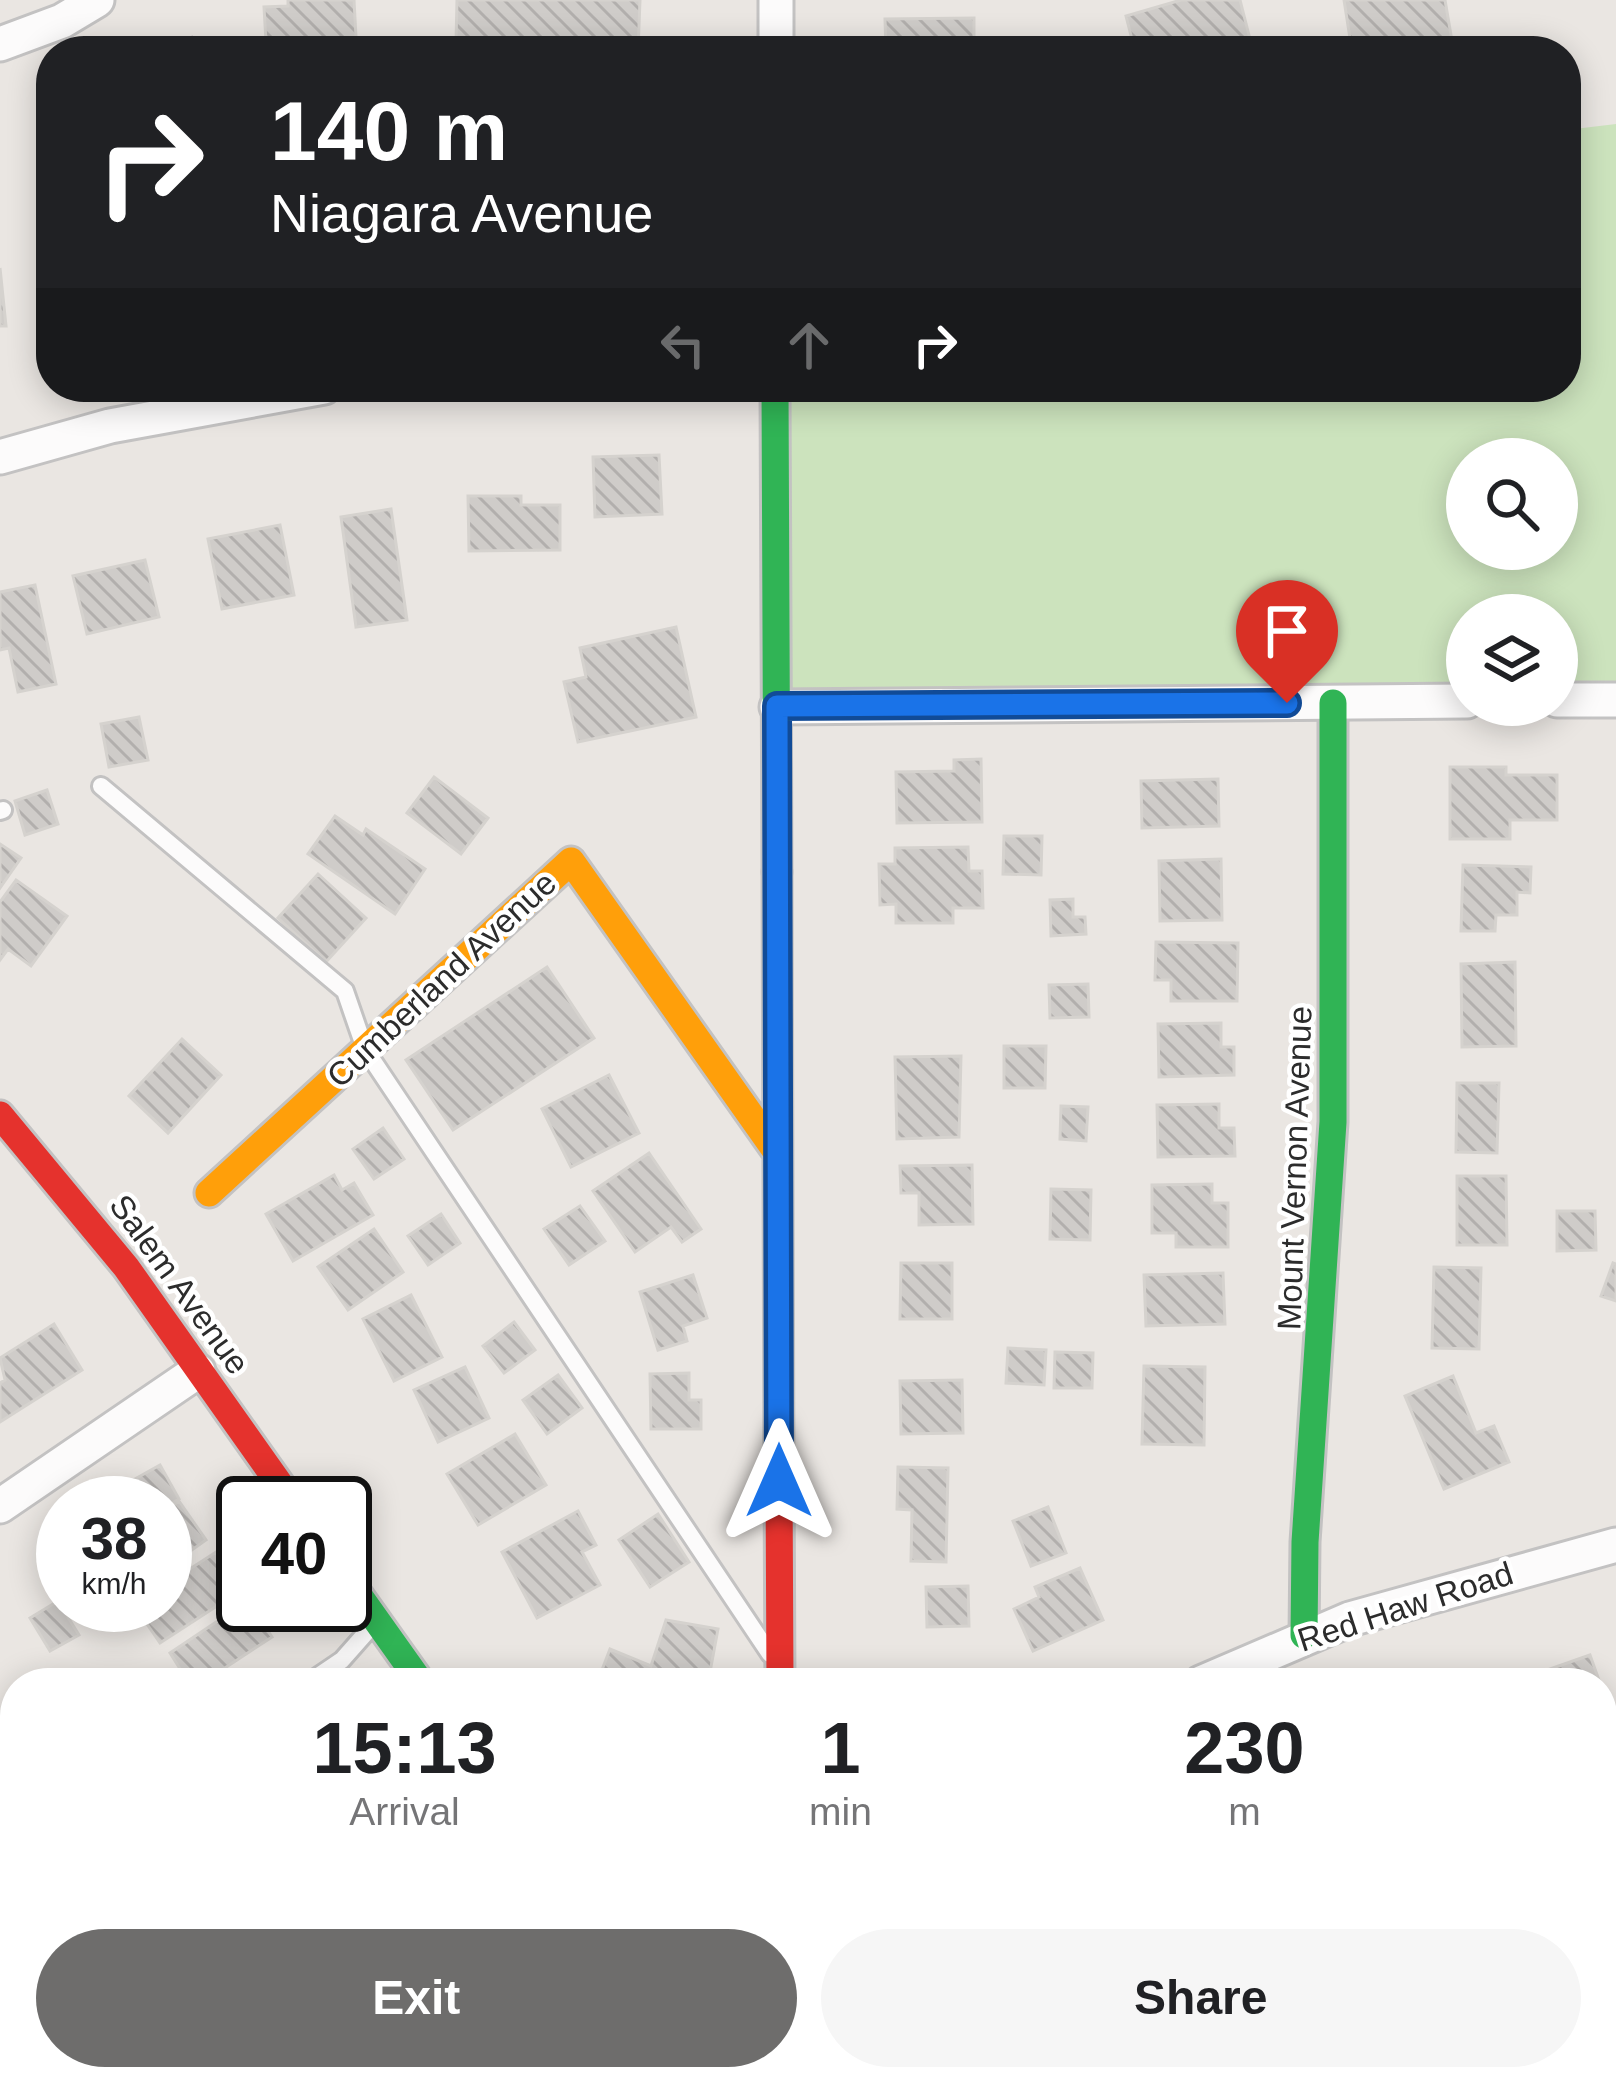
<!DOCTYPE html>
<html lang="en">
<head>
<meta charset="utf-8">
<style>
	:root { --surface:#fff; --page:#f6f6f6; --text:#202124; --muted:#757577; --accent:#6e6d6c }
	body { margin:0; font-family:Helvetica,sans-serif; background:var(--page); color:var(--text); height:100vh; display:flex; flex-direction:column; font-size:45px; white-space:nowrap }
	* { box-sizing:border-box; margin:0 }
	p { font-size:39px; color:var(--muted) }
	.icon { flex:none; width:66px; height:66px; fill:none; stroke:currentColor; stroke-width:2; stroke-linecap:round; stroke-linejoin:round }
	.map { position:relative; flex:1; overflow:hidden }
	.drawer { position:absolute; left:0px; top:1668px; width:1617px; height:423px; display:flex; flex-direction:column; background:var(--surface); border-radius:48px 48px 0 0; box-shadow:0 6px 30px #0003 }
	.drawer>* { flex:none }
	.top-card { position:absolute; left:36px; top:36px; width:1545px; height:366px; border-radius:48px; box-shadow:0 6px 30px #0003; background:#202124; color:#fff; overflow:hidden }
	.buttons { position:absolute; left:1446px; top:438px; display:grid; gap:24px }
	.buttons a { display:grid; place-items:center; width:132px; height:132px; border-radius:50%; background:var(--surface); box-shadow:0 6px 30px #0003; font-size:60px }
	.speed { position:absolute; left:36px; top:1476px; display:flex; gap:24px; font-size:60px; font-weight:700; text-align:center }
	.speed>* { display:grid; place-content:center; width:156px; height:156px; border-radius:50%; background:var(--surface); box-shadow:0 6px 30px #0003; line-height:1 }
	.speed small { font-size:30px; font-weight:400 }
	.speed .limit { border:6px solid #111; border-radius:18px; background:#fff; color:#111 }
	.pin { position:absolute; display:grid; place-items:center; width:102px; height:102px; color:#fff; margin:-123px -51px; border-radius:50% 50% 50% 0; rotate:-45deg; box-shadow:0 0 12px #0007 }
	.pin .icon { rotate:45deg }
	.me { position:absolute; width:132px; margin:-66px; rotate:0deg; stroke-linejoin:round; filter:drop-shadow(0 0 9px #0008) }
	.turn { display:flex; align-items:center; gap:42px; height:252px; padding:0 36px; font-size:54px }
	.turn .icon { width:156px; height:156px; stroke-width:2.5 }
	.turn b { display:block; font-size:84px; line-height:102px }
	.lanes { display:flex; align-items:center; height:114px; padding:0 36px; background:#0003; justify-content:center; gap:60px; direction:ltr }
	.lanes .off { opacity:.35 }
	.eta { display:flex; justify-content:space-evenly; align-items:center; height:204px; text-align:center }
	.eta b { font-size:72px; font-weight:600; line-height:84px }
	.button { display:flex; gap:24px; margin-top:auto; padding:24px 36px }
	.button a { flex:1; height:138px; border-radius:72px; background:var(--accent); color:#fff; font-size:48px; font-weight:600; line-height:138px; text-align:center }
	.button a+a { background:var(--page); color:var(--text) }
	.map>svg:first-child { display:block }
	.grass { fill:#cce3bd; fill-rule:evenodd }
	.building { fill:url(#building-back-hatch); stroke:#d5d2ce; stroke-width:3 }
	.lines { fill:none; stroke-linecap:round; stroke-linejoin:round }
	.lane-casing { stroke:#c3c2c2; stroke-width:22 }
	.street-casing { stroke:#c3c2c2; stroke-width:39 }
	.fast-casing { stroke:#c3c2c2; stroke-width:33 }
	.slow-casing { stroke:#c3c2c2; stroke-width:33 }
	.jam-casing { stroke:#c3c2c2; stroke-width:33 }
	.lane { stroke:#fcfbfb; stroke-width:16 }
	.street { stroke:#fcfbfb; stroke-width:33 }
	.fast { stroke:#30b455; stroke-width:27 }
	.slow { stroke:#ff9f0a; stroke-width:27 }
	.jam { stroke:#e5322d; stroke-width:27 }
	.route-casing { stroke:#114b97; stroke-width:30 }
	.route { stroke:#1a73e8; stroke-width:21 }
	.labels { text-anchor:middle; stroke-width:9; stroke-linejoin:round; paint-order:stroke }
	.street-label { font-size:33px; fill:#2c2c2c; stroke:#fff }
</style>
</head>
<body>
<div class="map">
<svg width="1616" height="2089" viewBox="0 0 1616 2089">
	<defs>
		<pattern id="building-back-hatch" width="6" height="6" patternUnits="userSpaceOnUse" patternTransform="scale(3)"><rect width="6" height="6" fill="#cfccc9"/><path d="M-1 5l2 2M0 0l6 6M5-1l2 2" fill="none" stroke="#b2afad"/></pattern>
	</defs>
	<rect width="100%" height="100%" fill="#eae6e2"/>
	<path class="grass" d="M1616,124v576h-59v-85h-90v86l-690,6 -2,-320h791v-257zM1467,459h90v90h-90z"/>
	<path class="building" d="M288,0h66l2,37 -90,5 -2,-35 24,-1z
		M457,0h183l-2,51h-110v-7l-72,-2z
		M1181,0h59l13,51h-118l-9,-35z
		M1344,0h101l7,41 -100,10z
		M974,18v33h-88l-1,-32z
		M192,37l6,14h-38z
		M0,268l6,58h-6z
		M659,455l3,59 -67,3 -2,-60z
		M468,496h53v9h39v45l-91,1z
		M391,509l16,111 -51,7 -15,-110z
		M280,525l14,70 -72,14 -14,-70z
		M145,560l14,57 -72,17 -14,-58z
		M35,585l21,99 -38,8 -9,-44 -9,2v-58z
		M676,627l20,90 -118,25 -14,-60 22,-5 -6,-29z
		M139,717l9,43 -39,7 -8,-43z
		M981,759l1,63 -85,1 -1,-51 58,-1v-11z
		M1450,767h56v8h51v45h-47v19h-60z
		M434,777l54,41 -27,36 -54,-41z
		M1218,779l1,47 -77,2 -1,-47z
		M47,790l11,34 -33,11 -10,-34z
		M335,816l28,19 3,-6 59,40 -30,45 -87,-60z
		M1004,836h38l-1,39 -38,-1z
		M0,844l21,14 -21,30z
		M968,847l1,24h13l1,37h-30v15h-57v-19l-16,1 -1,-41h16v-16z
		M1221,859l1,61 -62,1 -1,-60z
		M1463,865l68,2 -1,26 -13,-1v23h-21l-1,16h-34z
		M318,874l48,44 -40,44 -48,-44z
		M16,880l51,36 -36,50 -23,-17 -8,11v-58z
		M1073,899v18h12l1,17 -35,2 -1,-36z
		M1156,942l82,1 -1,58h-66v-21h-16z
		M1515,962l1,84 -54,1 -1,-83z
		M547,967l47,71 -141,92 -47,-70z
		M1088,984l1,33 -39,1 -1,-33z
		M1221,1023v24h13v28l-75,2 -1,-53z
		M182,1039l39,36 -53,58 -39,-37z
		M1004,1046h42l-1,42h-41z
		M961,1056l-2,81 -62,2 -2,-82z
		M609,1075l30,58 -68,34 -29,-58z
		M1457,1083h42l-2,70 -41,-1z
		M1219,1104v24h15l1,28 -77,1 -1,-52z
		M1061,1106l27,1 -2,34 -26,-2z
		M383,1128l21,31 -30,20 -21,-30z
		M649,1153l52,76 -19,13 -11,-15 -36,25 -42,-61z
		M972,1165l1,59 -54,1v-32h-18l-1,-27z
		M334,1175l8,15 12,-7 19,32 -80,46 -27,-47z
		M1457,1176h49l1,69h-50z
		M1212,1184v19h16v44h-52v-14h-24v-48z
		M1051,1189l40,1 -1,50 -40,-1z
		M580,1206l25,35 -36,24 -25,-36z
		M1557,1211h38l1,39 -39,1z
		M441,1214l19,29 -32,22 -20,-29z
		M374,1229l29,43 -55,38 -30,-43z
		M901,1263h51v56h-52z
		M1613,1263l3,1v37l-15,-5z
		M1434,1267l47,1 -2,81 -47,-1z
		M1223,1273l2,51 -79,2 -2,-51z
		M693,1275l14,43 -24,8 4,15 -29,9 -18,-58z
		M411,1295l31,62 -48,24 -31,-62z
		M514,1322l21,28 -31,23 -21,-27z
		M54,1324l28,46 -82,52v-39l5,-3 -5,-22z
		M1008,1348l38,2 -2,35 -38,-2z
		M1055,1352l38,1 -1,35h-38z
		M1144,1366l61,1 -1,78 -62,-1z
		M465,1367l24,51 -51,24 -24,-52z
		M689,1373v27h12v29h-50l-1,-55z
		M558,1375l24,33 -35,26 -24,-34z
		M1453,1376l23,57 18,-7 15,36 -65,27 -39,-93z
		M962,1380l1,53 -62,1 -1,-53z
		M515,1434l31,51 -68,40 -31,-51z
		M160,1465l19,34 -14,8 -73,-4z
		M898,1467l50,1 -2,94 -35,-1 1,-51 -15,-1z
		M179,1501l27,39 -41,29v-58z
		M1048,1507l18,46 -35,13 -18,-45z
		M578,1511l18,34 -14,7 18,33 -63,33 -35,-66z
		M658,1514l31,48 -39,25 -31,-47z
		M216,1552l24,39 -80,52 -26,-38h31v-20z
		M1080,1568l23,52 -70,31 -19,-42 25,-12 -4,-10z
		M968,1586l1,40 -42,1 -1,-40z
		M58,1601l21,34 -29,16 -20,-33z
		M243,1604l8,1 21,32 -70,46h-13l-19,-30z
		M666,1620l52,9 -10,54h-111l13,-34 41,17z
		M1590,1655l10,28h-90z
		M1616,1944v49l-14,3v-49z
		M211,2076h105l-19,13h-77z
		M1147,2076h41v13h-41z
		M1319,2076h93l1,4 -41,9h-50z"/>
	<g class="lines">
		<defs>
			<path id="lane" d="M101,786l244,205 20,58 405,605
				M0,811l3,-1
				M308,1683l34,-23 30,-34
				M15,1861l-15,12 15,19
				M0,2001l15,-10
				M157,2076l10,13
				M360,2089l20,-13"/>
			<path id="street" d="M0,44l62,-23 35,-21
				M776,51v-51
				M0,457l110,-31 214,-39
				M1557,700h59
				M777,707l690,-6
				M0,1506l198,-135
				M1201,1683l149,-64 266,-74
				M787,2076v13"/>
			<path id="fast" d="M775,387l2,485
				M345,1576l76,107
				M1304,1635l1,-93 28,-420v-419"/>
			<path id="slow" d="M777,872l2,608
				M209,1193l362,-332 205,290"/>
			<path id="jam" d="M0,1115l126,152 167,236
				M779,1480l1,203
				M705,2076l9,13"/>
		</defs>
		<use href="#lane" class="lane-casing"/>
		<use href="#street" class="street-casing"/>
		<use href="#fast" class="fast-casing"/>
		<use href="#slow" class="slow-casing"/>
		<use href="#jam" class="jam-casing"/>
		<use href="#lane" class="lane"/>
		<use href="#street" class="street"/>
		<use href="#fast" class="fast"/>
		<use href="#slow" class="slow"/>
		<use href="#jam" class="jam"/>
	</g>
	<g class="lines">
		<defs>
			<path id="route" d="M779,1481l-2,-775 510,-3"/>
		</defs>
		<use href="#route" class="route-casing"/>
		<use href="#route" class="route"/>
	</g>
	<g class="labels">
		<g class="street-label">
			<text transform="translate(441 979) rotate(-43)" y="12">Cumberland Avenue</text>
			<text transform="translate(1294 1168) rotate(-88)" y="12">Mount Vernon Avenue</text>
			<text transform="translate(180 1284) rotate(54)" y="12">Salem Avenue</text>
			<text transform="translate(1405 1606) rotate(-18)" y="12">Red Haw Road</text>
		</g>
	</g>
</svg>
<div class="buttons">
<a><svg class="icon" aria-label="search" viewBox="0 0 24 24"><circle cx="10" cy="10" r="6"/><path d="M15 15l6 6"/></svg></a>
<a><svg class="icon" aria-label="layers" viewBox="0 0 24 24"><path d="M12 4l9 5-9 5-9-5zM3 14l9 5 9-5"/></svg></a>
</div>
<div class="speed"><div>38<small>km/h</small></div><div class="limit">40</div></div>
<div class="pin" style="left:1287px;top:703px;background:#d93025"><svg class="icon" aria-label="arrive" viewBox="0 0 24 24"><path d="M6 21V4h12l-3 4 3 4H6"/></svg></div>
<svg class="me" style="left:779px;top:1481px" viewBox="-20 -20 40 40"><path d="M0-17L14 15 0 8-14 15z" fill="#1a73e8" stroke="#fff" stroke-width="4"/></svg>
<div class="top-card">
<div class="turn"><svg class="icon" aria-label="right" viewBox="0 0 24 24"><path d="M7 20v-9h11M14 6l5 5-5 5"/></svg><div><b>140 m</b>Niagara Avenue</div></div>
<div class="lanes"><svg class="icon off" aria-label="left" viewBox="0 0 24 24"><path d="M17 20v-9H6M10 6l-5 5 5 5"/></svg><svg class="icon off" aria-label="ahead" viewBox="0 0 24 24"><path d="M12 20V5M6 11l6-6 6 6"/></svg><svg class="icon" aria-label="right" viewBox="0 0 24 24"><path d="M7 20v-9h11M14 6l5 5-5 5"/></svg></div>
</div>
<section class="drawer">
<div class="eta">
<div><b>15:13</b><p>Arrival</p></div>
<div><b>1</b><p>min</p></div>
<div><b>230</b><p>m</p></div>
</div>
<div class="button"><a>Exit</a><a>Share</a></div>
</section>
</div>
</body>
</html>
